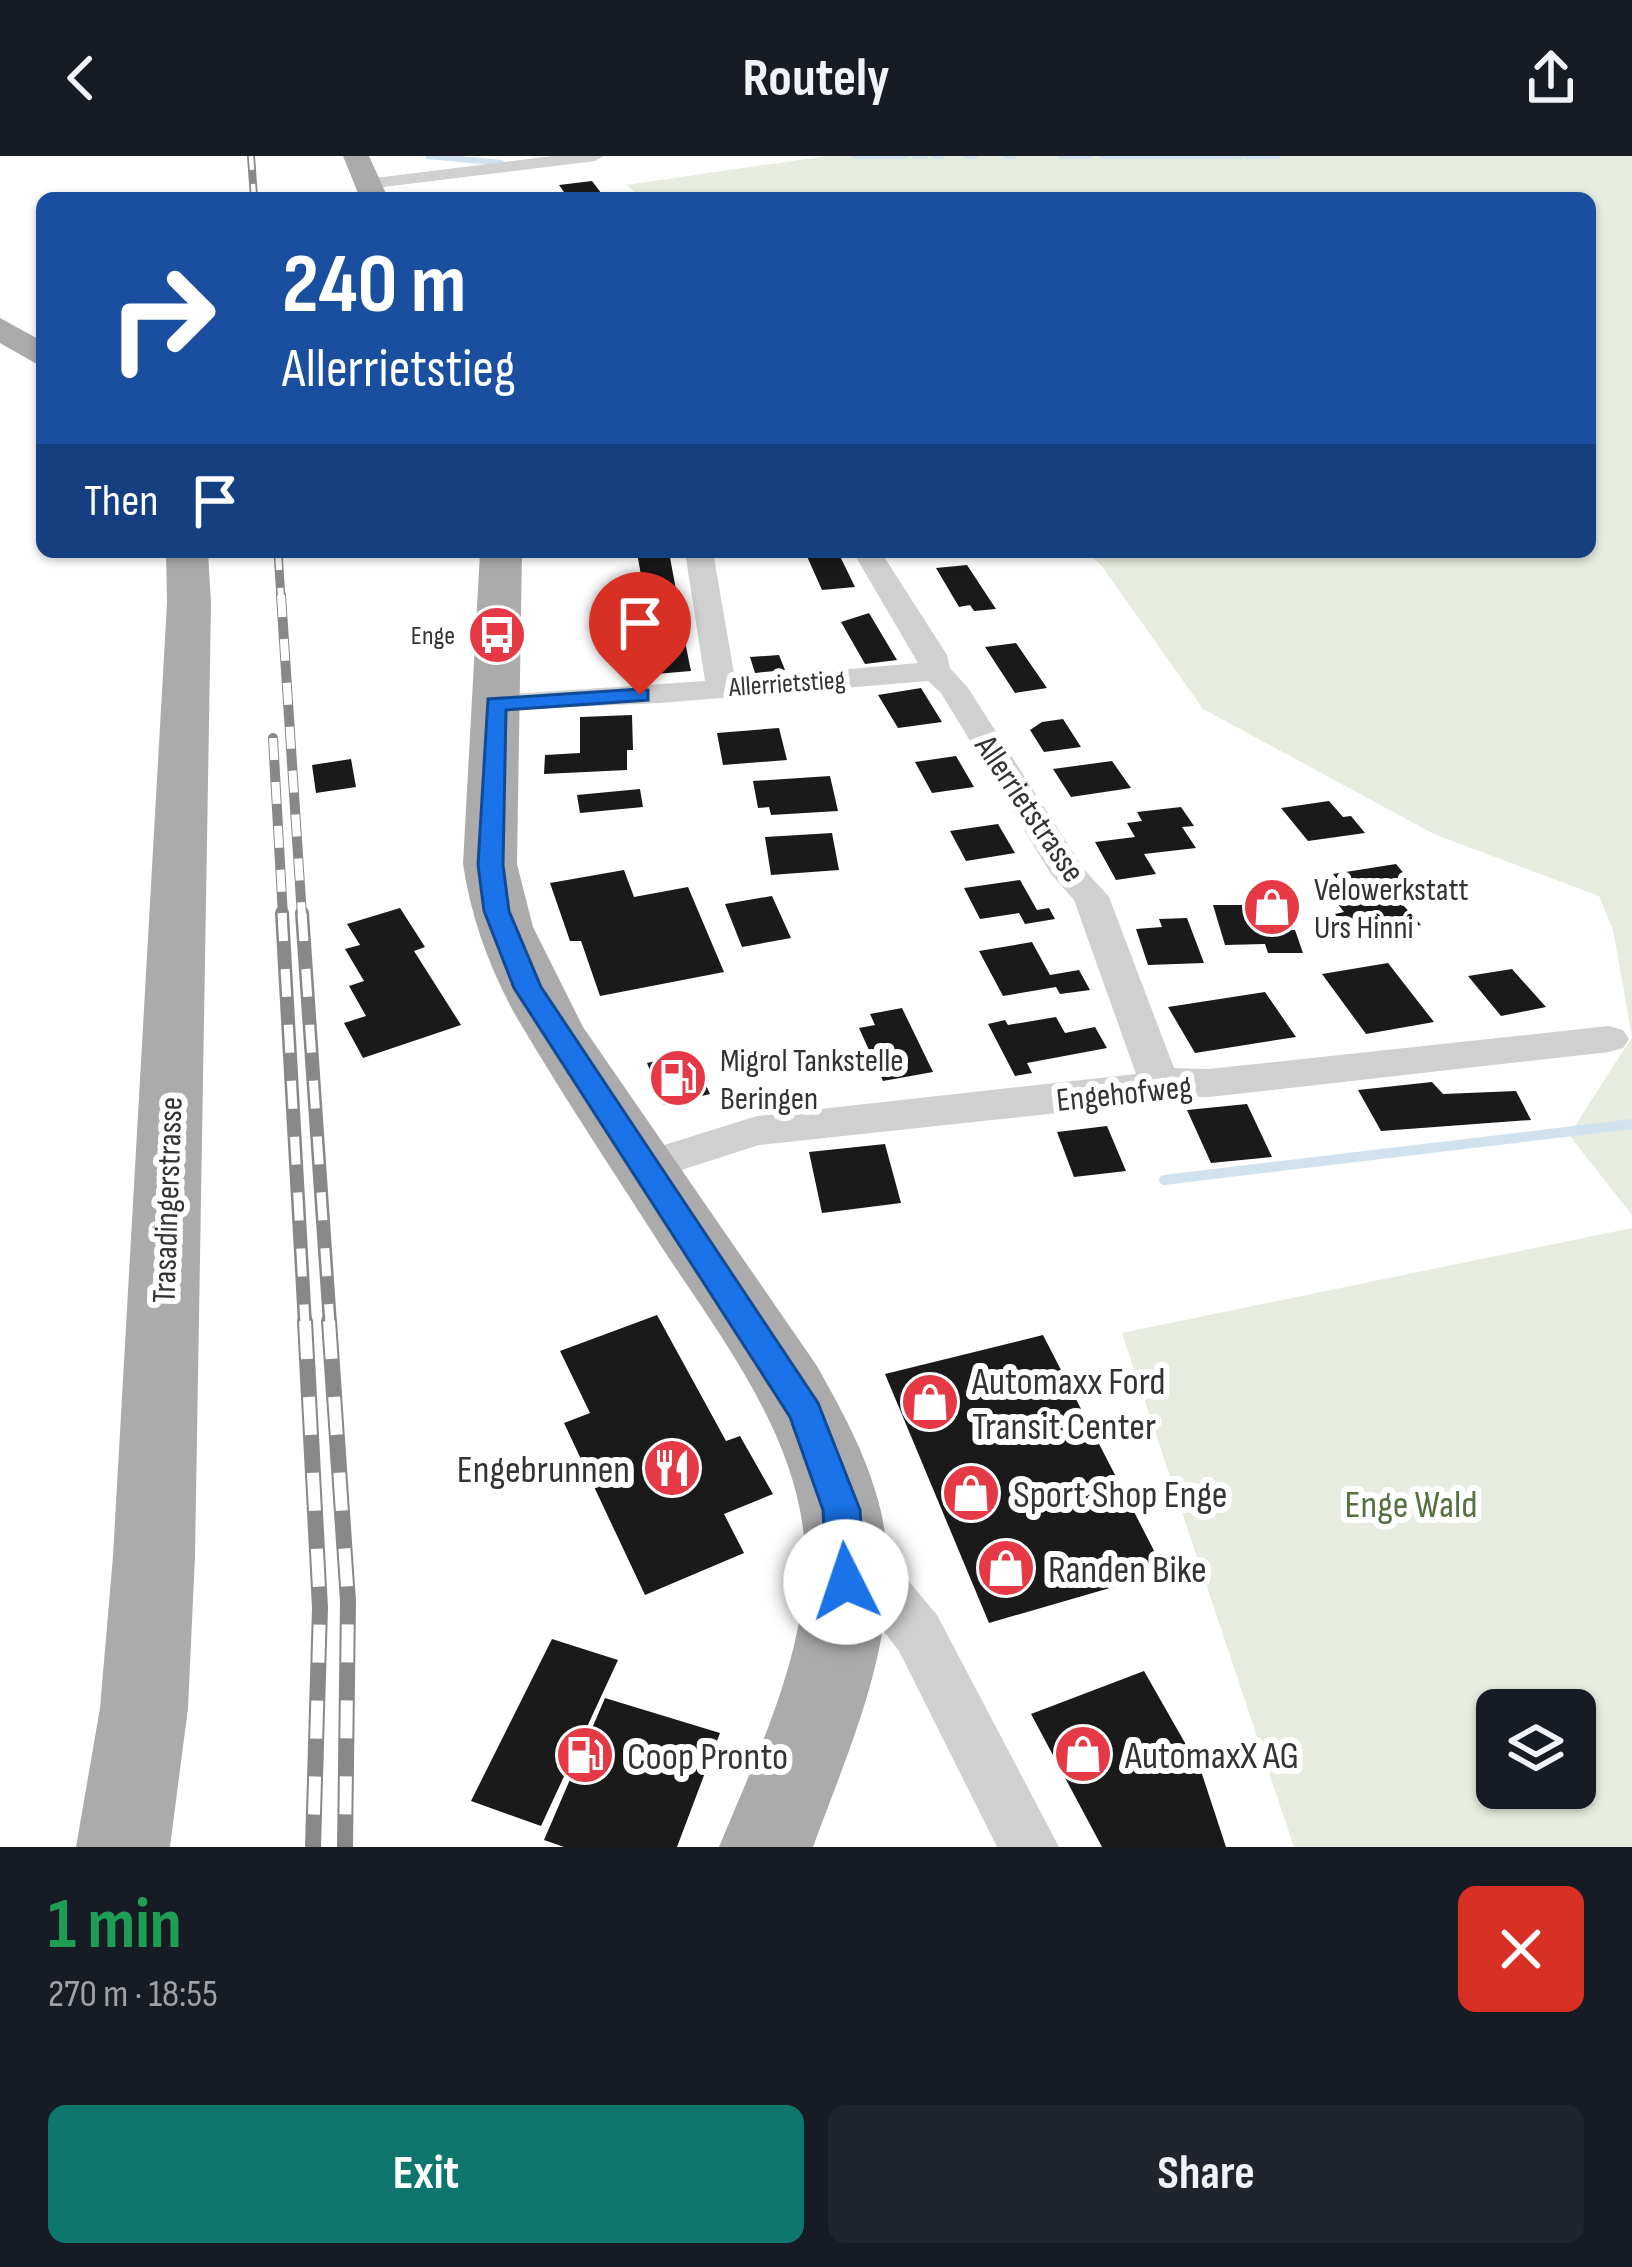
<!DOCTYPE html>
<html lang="en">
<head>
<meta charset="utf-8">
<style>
	:root { --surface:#171b24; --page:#20242c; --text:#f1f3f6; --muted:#9ea1a6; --accent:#0f766e }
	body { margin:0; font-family:"Sofia Sans Condensed",sans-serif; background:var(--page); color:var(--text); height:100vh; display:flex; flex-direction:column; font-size:45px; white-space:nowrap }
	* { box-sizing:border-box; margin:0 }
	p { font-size:39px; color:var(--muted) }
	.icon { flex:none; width:66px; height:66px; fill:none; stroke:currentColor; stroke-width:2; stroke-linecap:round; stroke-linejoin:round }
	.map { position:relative; height:1691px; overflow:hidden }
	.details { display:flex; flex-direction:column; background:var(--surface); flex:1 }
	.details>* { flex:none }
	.top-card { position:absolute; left:36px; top:36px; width:1560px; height:366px; border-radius:18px; box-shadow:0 3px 9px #0004; background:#1a4fa0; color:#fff; overflow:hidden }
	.tools { position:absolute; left:1476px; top:1533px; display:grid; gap:24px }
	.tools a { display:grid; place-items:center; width:120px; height:120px; border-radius:18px; background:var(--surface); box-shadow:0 3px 9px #0004; font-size:60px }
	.pin { position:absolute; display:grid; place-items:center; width:102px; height:102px; color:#fff; margin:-123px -51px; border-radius:50% 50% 50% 0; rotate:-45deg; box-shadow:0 0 12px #0007 }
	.pin .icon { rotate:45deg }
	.me { position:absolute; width:132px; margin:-66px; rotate:356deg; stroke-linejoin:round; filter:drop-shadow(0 0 9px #0008) }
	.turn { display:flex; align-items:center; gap:42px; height:252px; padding:0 48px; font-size:54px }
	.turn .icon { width:156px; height:156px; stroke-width:2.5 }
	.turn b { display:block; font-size:84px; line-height:102px }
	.then { display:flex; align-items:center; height:114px; padding:0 48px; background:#0003; gap:24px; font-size:45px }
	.round { display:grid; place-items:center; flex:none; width:126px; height:126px; border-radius:18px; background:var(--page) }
	.overview { display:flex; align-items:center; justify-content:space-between; height:204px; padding:0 48px }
	h1 { font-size:72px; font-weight:700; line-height:90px; color:#1e9e55 }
	.cta { display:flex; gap:24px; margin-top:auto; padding:24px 48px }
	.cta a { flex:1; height:138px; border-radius:18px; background:var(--accent); color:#fff; font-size:48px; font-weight:700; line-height:138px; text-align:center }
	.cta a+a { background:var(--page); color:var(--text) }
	header { display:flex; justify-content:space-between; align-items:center; height:156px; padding:0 48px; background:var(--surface); font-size:54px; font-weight:700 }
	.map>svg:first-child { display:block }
	.green { fill:#e6ecdf; fill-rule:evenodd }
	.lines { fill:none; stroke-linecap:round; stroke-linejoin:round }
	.stream-far1 { stroke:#cfe2ee; stroke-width:6 }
	.stream { stroke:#cfe2ee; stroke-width:10 }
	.building { fill:#1a1a1a }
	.minor { fill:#d0d0d0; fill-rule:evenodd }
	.primary { fill:#ababab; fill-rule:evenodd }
	.rail-far4-casing { stroke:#888; stroke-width:8 }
	.rail-far3-casing { stroke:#888; stroke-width:9 }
	.rail-far2-casing { stroke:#888; stroke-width:10 }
	.rail-far1-casing { stroke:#888; stroke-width:14 }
	.rail-casing { stroke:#888; stroke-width:16 }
	.rail-far4 { stroke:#fff; stroke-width:4.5; stroke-dasharray:14; stroke-linecap:butt }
	.rail-far3 { stroke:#fff; stroke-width:6; stroke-dasharray:18; stroke-linecap:butt }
	.rail-far2 { stroke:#fff; stroke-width:8; stroke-dasharray:22; stroke-linecap:butt }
	.rail-far1 { stroke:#fff; stroke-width:9; stroke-dasharray:28; stroke-linecap:butt }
	.rail { stroke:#fff; stroke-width:12; stroke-dasharray:38; stroke-linecap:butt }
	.route { fill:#1a73e8; stroke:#114b97; stroke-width:3 }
	.labels { text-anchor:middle; stroke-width:12; stroke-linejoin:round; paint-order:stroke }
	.far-poi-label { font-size:27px; fill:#333; stroke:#fff; text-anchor:end }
	.far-street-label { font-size:27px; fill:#333; stroke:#fff }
	.street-label { font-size:33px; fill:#333; stroke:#fff }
	.poi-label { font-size:33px; fill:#333; stroke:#fff; text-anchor:start }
	.near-poi-label { font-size:39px; fill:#333; stroke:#fff; text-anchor:start }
	.near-park-label { font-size:39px; fill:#56703f; stroke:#fff }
</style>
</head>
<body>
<header><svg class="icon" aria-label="back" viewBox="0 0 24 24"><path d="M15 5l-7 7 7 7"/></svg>Routely<svg class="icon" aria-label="share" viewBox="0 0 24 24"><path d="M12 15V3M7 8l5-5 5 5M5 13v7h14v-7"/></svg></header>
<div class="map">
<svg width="1632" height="1691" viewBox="0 0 1632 1691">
	<rect width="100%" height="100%" fill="#fff"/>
	<path class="green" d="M827,0h805v1059l-63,-80 63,-98 -19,-107 -14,-34 -165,-62 -231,-125 -102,-144 -15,-13h504v-354h-948l-16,-13z
		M1632,1072v619h-338l-172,-514zM1575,1554v78h-78v-78z"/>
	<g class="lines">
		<path class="stream-far1" d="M428,0l73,7
			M855,0h51
			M915,0h10
			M934,0h7
			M966,0h9
			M1006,0h7
			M1061,0h29
			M1103,0h137
			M1247,0h30"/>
		<path class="stream" d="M1164,1024l468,-56"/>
	</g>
	<path class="building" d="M592,25l13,17h-37l-9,-13z
		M669,396l7,38 -22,2v-7l-11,1 -6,-33z
		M805,396h33l17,35 -33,3z
		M967,409l29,44 -22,2 -4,-6 -11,2 -23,-39z
		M869,457l28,47 -32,4 -24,-42z
		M681,466l10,49 -35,3 -8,-45z
		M1016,487l31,45 -32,5 -30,-46z
		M779,499l6,15 -30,3 -5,-16z
		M921,532l21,34 -44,6 -20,-33z
		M632,559l1,35h-6v20l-83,4 1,-19 35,-2v-36z
		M1063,563l18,28 -37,5 -14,-22 12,-8z
		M779,572l8,32 -64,5 -6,-32z
		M956,600l18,31 -42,6 -17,-31z
		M351,603l5,28 -40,6 -4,-28z
		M1112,605l19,27 -60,9 -18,-28z
		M830,620l8,35 -67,4 -2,-8 -11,1 -5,-27z
		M640,633l3,18 -63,6 -3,-18z
		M1329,645l14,16 8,-1 14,17 -57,8 -27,-33z
		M1181,651l13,19 -12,1 14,21 -52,6 12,20 -40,6 -21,-38 40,-5 -8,-14 15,-2 -5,-9z
		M998,668l17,29 -49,8 -16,-30z
		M832,677l7,37 -68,5 -6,-38z
		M1396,708l16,19 -11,2 15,18 -13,2 18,20 -69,12 -17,-23 9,-2 -14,-18 17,-3 -14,-17z
		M624,714l10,27 54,-10 36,85 -124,24 -19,-55h-11l-20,-58z
		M1020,724l17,30 12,-2 6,11 -30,5 -6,-11 -39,6 -16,-31z
		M772,740l19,42 -49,9 -17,-43z
		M1213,749h44l4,12h22l5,13h7l8,23h-35l-3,-9 -40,1z
		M400,752l25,39 -11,4 47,74 -98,33 -19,-35 22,-7 -17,-30 15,-5 -19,-32 15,-4 -13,-21z
		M1187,762l17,45 -56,2 -12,-36 26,-2 -3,-8z
		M1032,786l18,33 29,-5 11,20 -30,4 -4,-7 -53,9 -24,-45z
		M1388,807l46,59 -68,12 -44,-60z
		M1512,813l34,38 -45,9 -33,-40z
		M1265,836l31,45 -101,16 -27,-46z
		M902,852l31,64 -50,9 -24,-53 16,-3 -5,-11z
		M1056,861l9,16 30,-6 12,21 -80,15 5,10 -17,3 -27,-52 17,-4 3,5z
		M691,897l19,41 -46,11 -17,-42z
		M1432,926l11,12 73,-3 15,29 -150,11 -23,-41z
		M1247,948l25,53 -61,6 -24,-53z
		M1107,970l19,45 -52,6 -17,-45z
		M885,988l16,59 -79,10 -13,-61z
		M657,1159l69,126 14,-5 33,58 -49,20 20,39 -99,42 -81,-172 26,-10 -30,-62z
		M1043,1179l122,237 -176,51 -104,-249z
		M552,1483l66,21 -77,166 -70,-25z
		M1144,1515l57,100 25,76h-124l-71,-133z
		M605,1542l115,35 -43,114h-113l-20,-7z"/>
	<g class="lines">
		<path class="minor" d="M552,0h52l-9,5 -228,28 -9,-5 9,-5z
			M685,396h28l22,127 183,-16 -65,-111h28l66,103 3,13 18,20 115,180 26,29 65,171 35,1 400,-43 14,4 6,9 -6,9 -14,4 -400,45 -50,-1 -45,11 -355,38 -115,37 -15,-4 -7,-11 7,-11 128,-40 379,-42 -62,-174 -23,-26 -110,-181 -13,-12 -268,22 -176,8 -5,-7 5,-7 11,-2 210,-14z
			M846,1403l61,20 30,36 122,232h-62l-98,-196 -29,-37 -43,-14 -8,-17 8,-17z"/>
		<path class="primary" d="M343,0h26l19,42h-28z
			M0,162l42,23v26l-42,-24z
			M166,396h42l3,51 -16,953 -7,152 -18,139h-94l24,-139 13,-152 54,-953z
			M480,396h42l-5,312 16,63 50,100 234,339c24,43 48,86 61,134 33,116 -26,240 -65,347h-94c34,-83 76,-169 85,-259 13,-131 -78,-242 -145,-345 -49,-77 -100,-153 -146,-232 -25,-47 -42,-94 -50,-147z"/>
		<defs>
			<path id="rail-far4" d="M251,0l3,42"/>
			<path id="rail-far3" d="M278,396l3,46"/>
			<path id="rail-far2" d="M281,439l21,321
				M273,582l10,178"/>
			<path id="rail-far1" d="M282,757l23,411
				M302,757l28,411"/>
			<path id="rail" d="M305,1165l15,287 -7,239
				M329,1165l19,280 -3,246"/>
		</defs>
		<use href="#rail-far4" class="rail-far4-casing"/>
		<use href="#rail-far3" class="rail-far3-casing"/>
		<use href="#rail-far2" class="rail-far2-casing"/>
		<use href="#rail-far1" class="rail-far1-casing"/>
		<use href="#rail" class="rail-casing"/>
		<use href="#rail-far4" class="rail-far4"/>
		<use href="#rail-far3" class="rail-far3"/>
		<use href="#rail-far2" class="rail-far2"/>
		<use href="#rail-far1" class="rail-far1"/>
		<use href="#rail" class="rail"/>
	</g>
	<path class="route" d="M640,533l8,1v10l-142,10 -3,155 6,46 32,76 277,416 42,107 5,72 -5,12 -14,5 -13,-5 -6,-12 -4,-72 -33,-93 -276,-429 -30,-77 -6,-46 10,-166z"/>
	<defs>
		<symbol id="bus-disc" viewBox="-11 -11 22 22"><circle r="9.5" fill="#e63946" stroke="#fff"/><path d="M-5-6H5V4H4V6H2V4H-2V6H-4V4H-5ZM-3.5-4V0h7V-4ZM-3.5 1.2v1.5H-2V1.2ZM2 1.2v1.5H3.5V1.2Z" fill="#fff"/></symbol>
		<symbol id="shop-disc" viewBox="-11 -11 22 22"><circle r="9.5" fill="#e63946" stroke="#fff"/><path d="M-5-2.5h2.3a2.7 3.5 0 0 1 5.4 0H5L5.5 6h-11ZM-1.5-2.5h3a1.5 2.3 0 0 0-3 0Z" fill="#fff"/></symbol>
		<symbol id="fuel-disc" viewBox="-11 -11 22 22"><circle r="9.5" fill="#e63946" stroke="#fff"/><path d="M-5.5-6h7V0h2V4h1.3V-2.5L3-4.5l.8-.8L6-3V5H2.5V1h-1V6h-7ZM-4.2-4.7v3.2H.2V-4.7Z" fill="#fff"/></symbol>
		<symbol id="restaurant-disc" viewBox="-11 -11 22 22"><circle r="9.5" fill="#e63946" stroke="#fff"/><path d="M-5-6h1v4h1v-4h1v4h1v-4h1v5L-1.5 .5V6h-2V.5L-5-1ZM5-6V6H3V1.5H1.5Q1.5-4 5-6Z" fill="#fff"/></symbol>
	</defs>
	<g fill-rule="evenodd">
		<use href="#bus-disc" x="464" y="446" width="66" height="66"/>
		<use href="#shop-disc" x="1239" y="718" width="66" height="66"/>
		<use href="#fuel-disc" x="645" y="889" width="66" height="66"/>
		<use href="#shop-disc" x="897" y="1213" width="66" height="66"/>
		<use href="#restaurant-disc" x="639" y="1279" width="66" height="66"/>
		<use href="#shop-disc" x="938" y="1304" width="66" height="66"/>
		<use href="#shop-disc" x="973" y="1379" width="66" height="66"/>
		<use href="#shop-disc" x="1050" y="1565" width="66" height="66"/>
		<use href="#fuel-disc" x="552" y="1566" width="66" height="66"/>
	</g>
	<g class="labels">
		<g class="far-poi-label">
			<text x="455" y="488">Enge</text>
		</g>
		<g class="far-street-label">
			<text transform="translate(787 527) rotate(-4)" y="9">Allerrietstieg</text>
		</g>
		<g class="street-label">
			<text transform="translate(1031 652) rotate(56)" y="12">Allerrietstrasse</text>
			<text transform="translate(1124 936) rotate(-6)" y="12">Engehofweg</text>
			<text transform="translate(166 1044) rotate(-88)" y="12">Trasadingerstrasse</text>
		</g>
		<g class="poi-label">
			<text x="1314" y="744">Velowerkstatt<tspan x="1314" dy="38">Urs Hinni</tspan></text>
			<text x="720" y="915">Migrol Tankstelle<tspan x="720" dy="38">Beringen</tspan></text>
		</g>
		<g class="near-poi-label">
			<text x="972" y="1238">Automaxx Ford<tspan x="972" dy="45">Transit Center</tspan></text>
			<text x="630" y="1326" text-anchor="end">Engebrunnen</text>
			<text x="1013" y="1351">Sport Shop Enge</text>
			<text x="1048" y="1426">Randen Bike</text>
			<text x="1125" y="1612">AutomaxX AG</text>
			<text x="627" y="1613">Coop Pronto</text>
		</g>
		<g class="near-park-label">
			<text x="1411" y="1361">Enge Wald</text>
		</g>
	</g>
</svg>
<div class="tools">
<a><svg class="icon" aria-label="layers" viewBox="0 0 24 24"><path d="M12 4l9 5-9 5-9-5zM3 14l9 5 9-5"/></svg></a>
</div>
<div class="pin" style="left:640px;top:539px;background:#d93025"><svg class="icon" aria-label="arrive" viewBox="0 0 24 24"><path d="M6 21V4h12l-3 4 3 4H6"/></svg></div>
<svg class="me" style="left:846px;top:1426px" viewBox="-20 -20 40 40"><circle r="19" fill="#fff"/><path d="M0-13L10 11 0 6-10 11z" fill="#1a73e8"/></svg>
<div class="top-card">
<div class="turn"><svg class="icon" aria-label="right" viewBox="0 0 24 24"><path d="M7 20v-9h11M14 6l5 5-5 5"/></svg><div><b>240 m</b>Allerrietstieg</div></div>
<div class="then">Then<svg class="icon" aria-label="arrive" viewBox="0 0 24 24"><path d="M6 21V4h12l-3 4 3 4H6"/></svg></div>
</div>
</div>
<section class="details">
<div class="overview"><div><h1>1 min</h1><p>270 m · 18:55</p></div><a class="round" style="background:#d93025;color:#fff"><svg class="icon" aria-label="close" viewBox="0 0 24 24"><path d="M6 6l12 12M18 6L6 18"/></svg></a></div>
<div class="cta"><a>Exit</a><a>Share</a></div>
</section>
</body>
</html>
